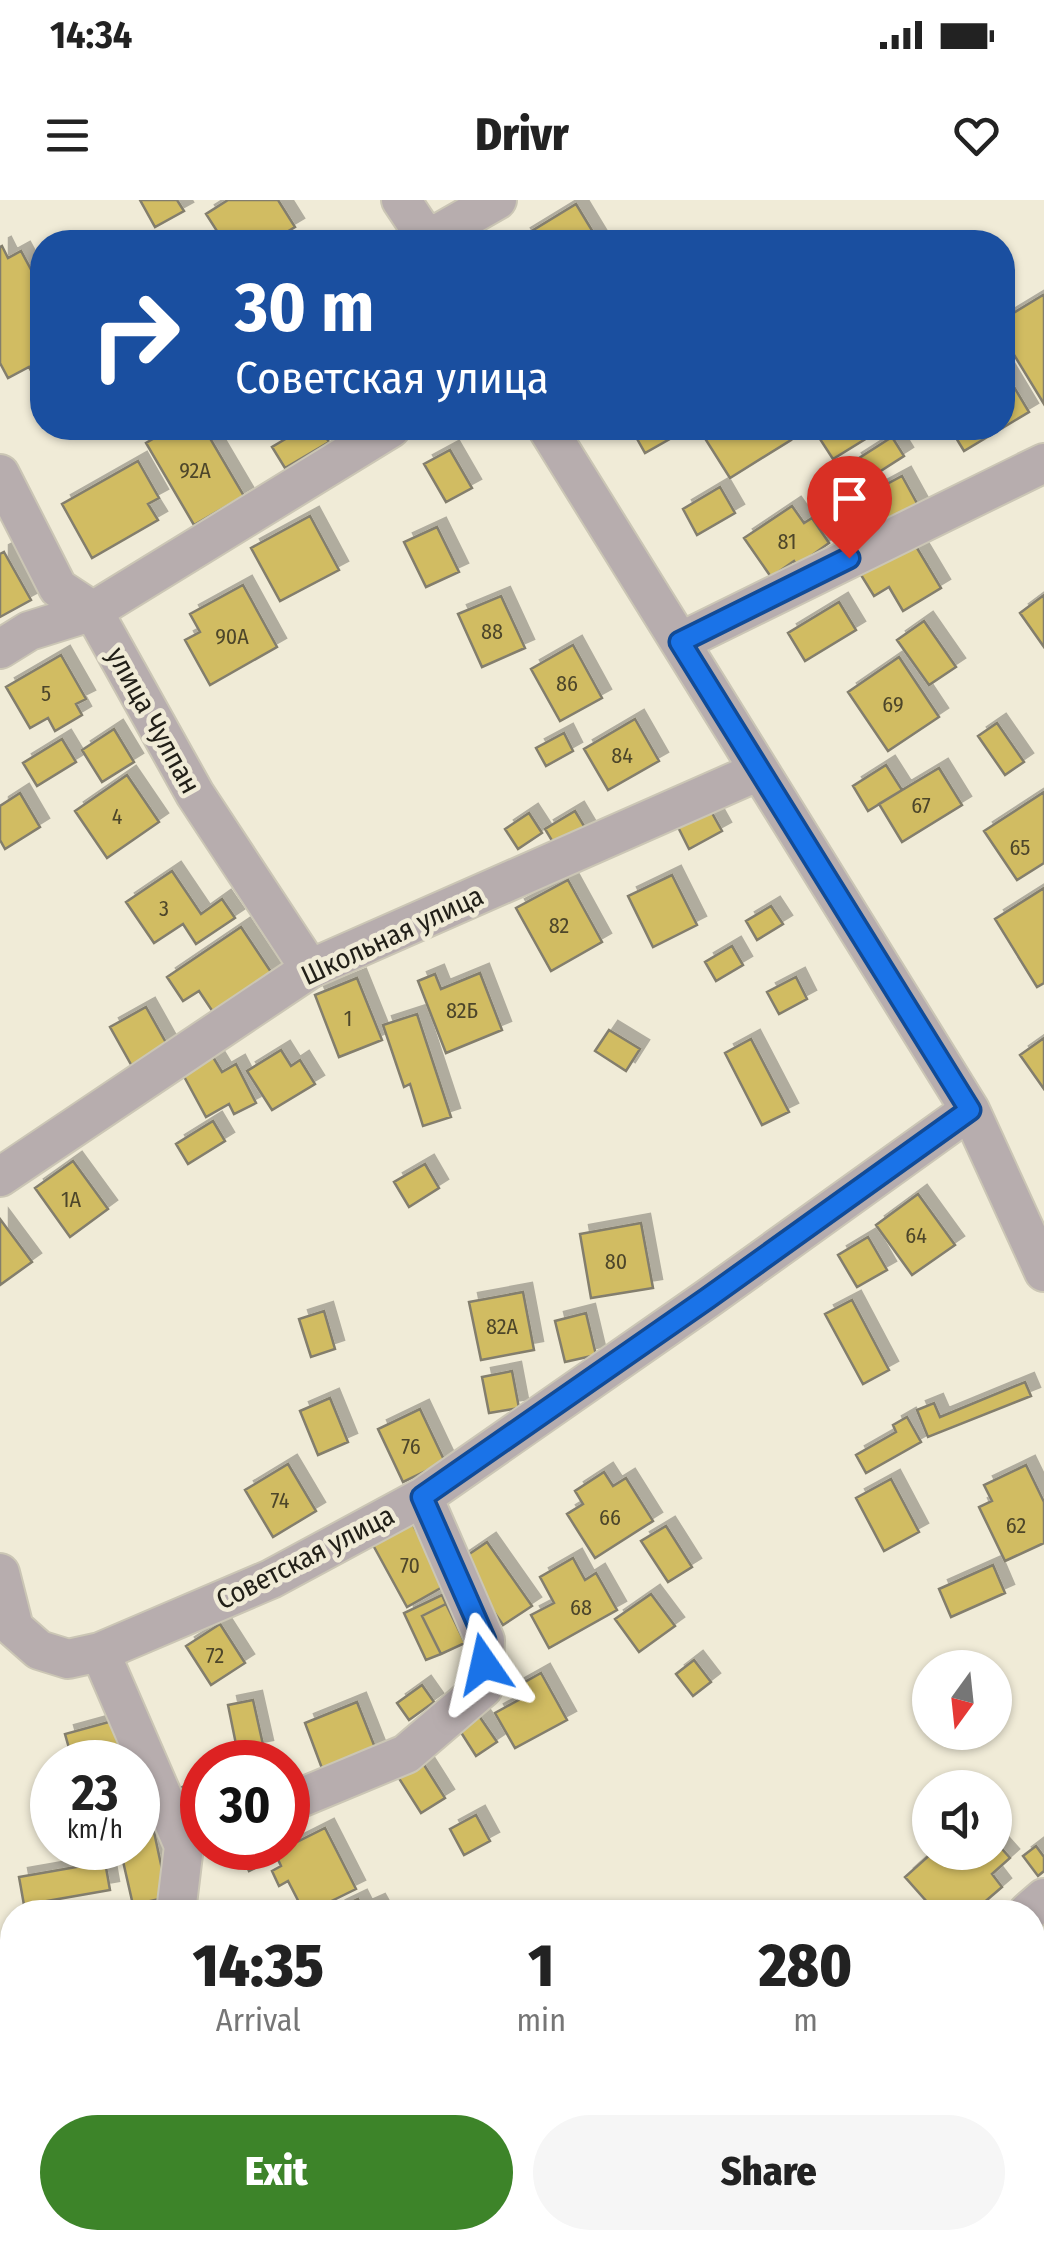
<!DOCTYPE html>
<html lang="en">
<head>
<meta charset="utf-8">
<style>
	:root { --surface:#fff; --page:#f6f6f6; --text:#222; --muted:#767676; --accent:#3d8429 }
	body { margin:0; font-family:"Fira Sans Condensed",sans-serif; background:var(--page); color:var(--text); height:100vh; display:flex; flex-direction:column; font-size:38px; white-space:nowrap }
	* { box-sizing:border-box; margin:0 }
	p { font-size:32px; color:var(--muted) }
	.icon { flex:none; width:55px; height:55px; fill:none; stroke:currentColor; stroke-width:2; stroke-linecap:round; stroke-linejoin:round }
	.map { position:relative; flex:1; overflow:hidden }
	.side { position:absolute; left:0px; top:1700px; width:1045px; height:350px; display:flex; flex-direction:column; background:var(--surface); border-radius:40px 40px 0 0; box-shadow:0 2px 8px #0004 }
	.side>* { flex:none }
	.guide { position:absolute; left:30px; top:30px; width:985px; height:210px; border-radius:40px; box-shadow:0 2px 8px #0004; background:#1a4fa0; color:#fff; overflow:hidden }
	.needle { width:65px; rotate:195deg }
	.fabs { position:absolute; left:912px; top:1450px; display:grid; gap:20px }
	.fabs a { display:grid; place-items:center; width:100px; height:100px; border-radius:50%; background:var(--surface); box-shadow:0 2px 8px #0004; font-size:50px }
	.speed { position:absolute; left:30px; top:1540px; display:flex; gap:20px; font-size:50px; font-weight:700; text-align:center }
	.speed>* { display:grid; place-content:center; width:130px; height:130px; border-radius:50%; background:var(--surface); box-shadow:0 2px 8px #0004; line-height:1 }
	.speed small { font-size:25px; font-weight:400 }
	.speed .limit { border:15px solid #d22; background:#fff; color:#111 }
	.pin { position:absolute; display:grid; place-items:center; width:85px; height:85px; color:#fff; margin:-102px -42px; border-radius:50% 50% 50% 0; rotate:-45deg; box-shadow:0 0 10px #0007 }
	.pin .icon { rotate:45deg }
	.me { position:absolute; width:110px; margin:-55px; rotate:349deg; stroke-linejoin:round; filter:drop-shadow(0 0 8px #0008) }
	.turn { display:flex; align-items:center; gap:35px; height:210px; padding:0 40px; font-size:45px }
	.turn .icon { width:130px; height:130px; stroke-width:2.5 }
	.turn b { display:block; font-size:70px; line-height:85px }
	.eta { display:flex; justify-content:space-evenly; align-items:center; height:170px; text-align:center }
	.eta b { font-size:60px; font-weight:800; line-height:70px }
	.primary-button { display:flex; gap:20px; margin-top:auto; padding:20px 40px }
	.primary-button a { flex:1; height:115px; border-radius:60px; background:var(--accent); color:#fff; font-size:40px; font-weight:800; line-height:115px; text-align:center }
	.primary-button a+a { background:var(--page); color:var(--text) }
	.status { display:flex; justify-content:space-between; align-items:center; height:70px; padding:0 50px; background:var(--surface); direction:ltr }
	.status svg { height:28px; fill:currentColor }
	header { display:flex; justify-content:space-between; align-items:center; height:130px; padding:0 40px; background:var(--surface); font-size:45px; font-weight:800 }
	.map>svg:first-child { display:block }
	.building { fill:#d1bc62; stroke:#837e6d; stroke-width:2.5; filter:url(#shadow) }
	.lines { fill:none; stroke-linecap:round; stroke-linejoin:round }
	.minor-casing { stroke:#cbc6b5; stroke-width:42 }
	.minor { stroke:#b7adae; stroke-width:38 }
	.route-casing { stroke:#114b97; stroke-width:25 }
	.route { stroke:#1a73e8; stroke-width:18 }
	.labels { text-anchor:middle; stroke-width:9; stroke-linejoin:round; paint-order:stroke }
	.number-label { font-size:22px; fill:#4d462a }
	.street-label { font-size:28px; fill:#211f18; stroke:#f0ebd7 }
</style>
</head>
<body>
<div class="status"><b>14:34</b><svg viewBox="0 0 49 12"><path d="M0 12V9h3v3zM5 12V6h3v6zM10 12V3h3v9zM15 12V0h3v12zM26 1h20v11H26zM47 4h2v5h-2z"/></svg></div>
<header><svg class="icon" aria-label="menu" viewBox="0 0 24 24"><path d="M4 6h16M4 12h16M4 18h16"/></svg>Drivr<svg class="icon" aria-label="heart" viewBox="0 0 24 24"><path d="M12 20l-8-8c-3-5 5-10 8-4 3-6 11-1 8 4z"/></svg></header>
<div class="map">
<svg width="1044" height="2050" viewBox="0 0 1044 2050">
	<defs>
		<filter id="shadow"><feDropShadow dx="9" dy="-9" stdDeviation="0" flood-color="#0004"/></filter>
	</defs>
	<rect width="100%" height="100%" fill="#f0ebd7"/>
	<path class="building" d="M140,0h37l7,11 -29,16z
		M228,0h50l17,27 -25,15h-46l-18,-28z
		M576,4l23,38h-74l-3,-5z
		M2,46l6,12 13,-7 21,39v84l-7,4 -6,-11 -21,11 -8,-15v-116z
		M1043,95l1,2v107l-42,-69v-15z
		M1002,167l27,45 -65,39 -14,-23h52z
		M282,228h38l9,14 -44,26 -13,-21 15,-9z
		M631,228h39l5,8 -30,17z
		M702,228h81l8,12 -61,38 -31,-49z
		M832,228h29l6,10 -34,21 -15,-23z
		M170,229l34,-1 40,68 -50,29 -48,-82z
		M892,237l12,19 -39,25 -12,-19z
		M450,250l22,38 -26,14 -22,-38z
		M138,261l21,37 -11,6 10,16 -66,38 -30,-54z
		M902,276l17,31 -41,22 -17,-31z
		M720,287l15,26 -38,22 -14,-26z
		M792,306l12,17 8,-5 17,25 -32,23 -3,-5 -23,16 -27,-39z
		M310,316l29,54 -59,31 -29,-53z
		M437,327l22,45 -33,15 -22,-45z
		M914,343l27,45 -38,23 -14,-24 -15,9 -13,-21z
		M4,352l27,48 -31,17v-63z
		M243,385l34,62 -67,38 -25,-45 15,-8 -10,-18z
		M1044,395v52l-24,-34z
		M501,396l24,52 -43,19 -24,-53z
		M839,402l17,28 -51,31 -17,-28z
		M924,421l32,46 -27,18 -32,-45z
		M573,445l29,53 -42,23 -29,-52z
		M61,455l25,44 -10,5 6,11 -27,16 -7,-13 -18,10 -24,-41z
		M899,457l40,60 -51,34 -40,-59z
		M635,519l24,42 -51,29 -24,-41z
		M997,523l27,39 -19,13 -27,-39z
		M114,529l20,33 -32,20 -20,-32z
		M564,533l9,18 -27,15 -10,-18z
		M62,539l14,23 -39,24 -14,-23z
		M886,565l16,25 -34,21 -15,-25z
		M939,568l23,37 -60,37 -23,-38z
		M127,575l32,47 -52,36 -32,-47z
		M1044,592v71l-27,17 -33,-49z
		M20,593l20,34 -35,22 -5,-9v-34z
		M707,604l15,27 -33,18 -14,-28z
		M575,611l12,20 -30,18 -12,-20z
		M529,613l13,20 -24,16 -13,-20z
		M172,671l29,43 21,-15 13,19 -39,26 -13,-20 -29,19 -28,-41z
		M672,675l25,50 -44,22 -25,-51z
		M568,680l34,62 -51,29 -35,-63z
		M1044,688v95l-7,4 -42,-68z
		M771,706l12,18 -26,16 -11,-19z
		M241,727l32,48 -58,40 -16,-24 -16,10 -16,-24z
		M732,746l11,19 -27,16 -11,-19z
		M480,773l22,57 -56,23 -28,-72 17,-7 6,15z
		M796,777l11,22 -28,15 -12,-22z
		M357,778l25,62 -43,17 -24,-62z
		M146,807l23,41 -36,20 -23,-41z
		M417,814l34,103 -28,9 -13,-42 -6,3 -21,-62z
		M609,830l31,19 -14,22 -31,-20z
		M1044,838v51l-24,-34z
		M751,839l38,73 -27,13 -37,-72z
		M281,850l10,16 9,-6 15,24 -43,26 -25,-39z
		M210,852l12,20 14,-8 20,39 -22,11 -5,-10 -23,13 -26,-48z
		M213,921l12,20 -37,23 -12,-20z
		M73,961l35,48 -38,28 -35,-49z
		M425,964l14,24 -30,19 -15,-25z
		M918,994l37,51 -43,30 -36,-50z
		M0,1019l32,43 -32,23z
		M641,1023l12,65 -62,10 -11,-64z
		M868,1037l19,33 -30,17 -19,-32z
		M523,1092l11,58 -53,10 -12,-58z
		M852,1100l37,70 -26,14 -38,-70z
		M324,1111l11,38 -24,8 -12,-38z
		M586,1113l10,42 -31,7 -10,-41z
		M512,1171l7,37 -30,5 -7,-36z
		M1025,1182l6,14 -103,41 -11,-27 17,-7 6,14z
		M330,1198l18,44 -30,13 -18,-44z
		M420,1209l25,53 -42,20 -25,-53z
		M907,1217l14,25 -55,31 -10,-18 40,-23 -3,-7z
		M288,1264l28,47 -43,26 -28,-47z
		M1026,1265l18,37v41l-39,18 -26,-54 13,-6 -8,-16z
		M604,1272l9,14 13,-8 27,43 -58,37 -28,-44 16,-10 -8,-13z
		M891,1279l28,53 -35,19 -28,-53z
		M412,1323l34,62 -39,22 -34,-62z
		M666,1326l26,41 -24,15 -27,-41z
		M487,1342l45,64 -29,19 -44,-64z
		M573,1358l12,22 11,-7 21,37 -68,38 -18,-33 23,-12 -14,-26z
		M993,1365l12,28 -54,24 -12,-28z
		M651,1394l24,32 -36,26 -24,-33z
		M442,1395l4,9 -24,12 19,38 -15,6 -22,-47z
		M446,1404l19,39 -24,11 -19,-38z
		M220,1424l25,39 -34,22 -25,-39z
		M694,1460l17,22 -18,14 -17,-22z
		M541,1473l26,47 -52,28 -20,-35 27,-15 -6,-11z
		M422,1485l12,17 -25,18 -12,-17z
		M253,1500l11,49 -26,5 -10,-49z
		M357,1502l19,48 -53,21 -18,-48z
		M477,1513l20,29 -21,14 -19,-30z
		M116,1520l12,42h-55l-8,-28z
		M419,1557l26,41 -24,15 -26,-41z
		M202,1576v37l-9,6 -16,-29z
		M476,1615l14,26 -26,14 -14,-26z
		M325,1628l31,61 -47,23h-5l-16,-31 -9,5 -7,-15 9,-5 -6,-13z
		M154,1632l14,65 -35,8 -13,-57h18v-12z
		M995,1641l15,17 -18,16 10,13 -29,25h-3l-10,-10 -12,10h-12l-31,-35 28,-25h62z
		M1036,1646l8,11v14l-6,5 -15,-20z
		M238,1648h31l6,10 -26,13z
		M105,1662l5,28 -86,15 -5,-28z
		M358,1699l5,10 13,-6 5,9h-42l-2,-3z
		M1032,1759l12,12v53l-12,12z
		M12,2033v5h8l3,12h-23v-13z
		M166,2038h4l45,12h-52z
		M413,2038h74l3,2 -9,10h-54z
		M567,2038h22l12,9 -2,3h-42z
		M626,2038h22l11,8 -3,4h-40z
		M759,2038h66l-12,12h-57l-5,-4z"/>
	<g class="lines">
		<defs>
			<path id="minor" d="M401,0l28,42
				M427,40l70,-40
				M547,228l423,682 74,162
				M0,274l58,114 35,23 102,183 115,175
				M680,442l364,-179
				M0,449l29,-18 64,-20 298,-183
				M0,977l310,-208 449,-198
				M0,1373l14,55 25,22 29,9 32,-7 171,-73 152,-82 284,-198 263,-189
				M100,1452l84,194 -8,66
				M288,1603l118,-49 77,-66 2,-48 -62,-143
				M1028,1712l16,-14
				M138,2050l1,-12
				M682,2050l9,-12"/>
		</defs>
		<use href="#minor" class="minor-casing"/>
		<use href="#minor" class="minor"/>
	</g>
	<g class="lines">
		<defs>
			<path id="route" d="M484,1464l1,-24 -63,-143 286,-199 262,-188 -290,-468 169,-84"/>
		</defs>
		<use href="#route" class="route-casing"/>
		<use href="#route" class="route"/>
	</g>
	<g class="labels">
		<g class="number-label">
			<text x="195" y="278">92А</text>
			<text x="787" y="349">81</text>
			<text x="492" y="439">88</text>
			<text x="232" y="444">90А</text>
			<text x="567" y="491">86</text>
			<text x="46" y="501">5</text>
			<text x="893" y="512">69</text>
			<text x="622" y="563">84</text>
			<text x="921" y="613">67</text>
			<text x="117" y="624">4</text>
			<text x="1020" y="655">65</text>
			<text x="164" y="716">3</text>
			<text x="559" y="733">82</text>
			<text x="462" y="818">82Б</text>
			<text x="348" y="826">1</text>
			<text x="71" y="1007">1А</text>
			<text x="916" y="1043">64</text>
			<text x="616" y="1069">80</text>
			<text x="502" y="1134">82А</text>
			<text x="411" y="1254">76</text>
			<text x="280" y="1308">74</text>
			<text x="610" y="1325">66</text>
			<text x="1016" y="1333">62</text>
			<text x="410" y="1373">70</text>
			<text x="581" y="1415">68</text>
			<text x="215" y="1463">72</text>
		</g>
		<g class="street-label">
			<text transform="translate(154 520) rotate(61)" y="10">улица Чулпан</text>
			<text transform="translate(392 735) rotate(-25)" y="10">Школьная улица</text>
			<text transform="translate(305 1357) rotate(-27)" y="10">Советская улица</text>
		</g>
	</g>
</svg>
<div class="fabs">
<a><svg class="needle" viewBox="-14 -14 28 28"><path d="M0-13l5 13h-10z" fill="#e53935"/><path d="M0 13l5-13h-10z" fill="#767676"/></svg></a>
<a><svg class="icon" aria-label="sound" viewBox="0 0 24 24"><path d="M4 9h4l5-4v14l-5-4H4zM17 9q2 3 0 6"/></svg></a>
</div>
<div class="speed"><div>23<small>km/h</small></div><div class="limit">30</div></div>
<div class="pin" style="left:849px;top:358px;background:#d93025"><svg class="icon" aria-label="arrive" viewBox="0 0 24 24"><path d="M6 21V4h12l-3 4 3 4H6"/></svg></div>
<svg class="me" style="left:484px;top:1464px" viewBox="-20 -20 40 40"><path d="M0-17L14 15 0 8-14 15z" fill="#1a73e8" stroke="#fff" stroke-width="4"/></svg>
<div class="guide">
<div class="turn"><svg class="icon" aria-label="right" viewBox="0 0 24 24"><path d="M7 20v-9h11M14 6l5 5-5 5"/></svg><div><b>30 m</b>Советская улица</div></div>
</div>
<section class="side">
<div class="eta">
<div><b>14:35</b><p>Arrival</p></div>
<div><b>1</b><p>min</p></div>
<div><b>280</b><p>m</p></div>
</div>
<div class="primary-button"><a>Exit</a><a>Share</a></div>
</section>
</div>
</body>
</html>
